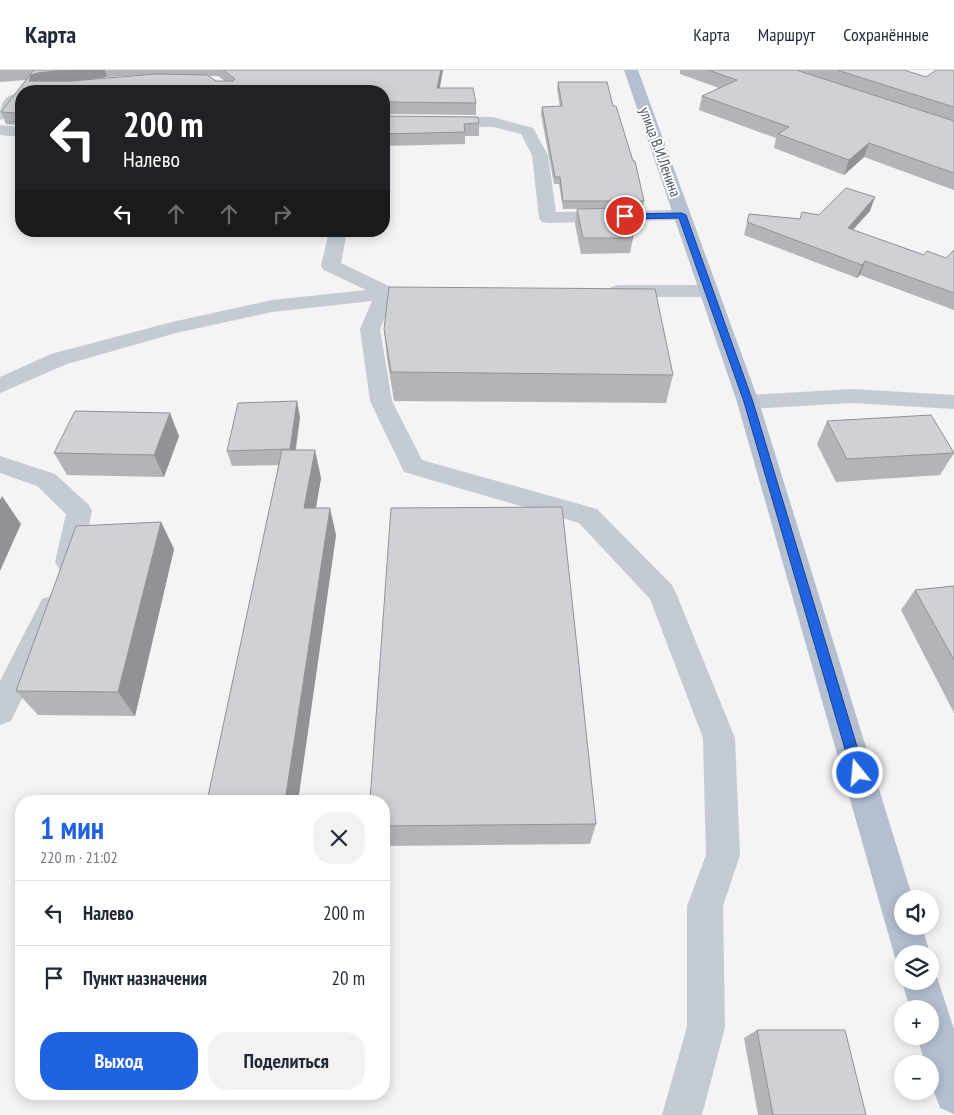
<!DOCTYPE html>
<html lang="ru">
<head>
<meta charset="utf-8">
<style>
	:root { --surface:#fff; --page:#f2f2f3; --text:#1f2937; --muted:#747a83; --line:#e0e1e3; --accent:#2063e1 }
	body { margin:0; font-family:"PT Sans Narrow",sans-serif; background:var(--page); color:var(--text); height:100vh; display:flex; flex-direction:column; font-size:19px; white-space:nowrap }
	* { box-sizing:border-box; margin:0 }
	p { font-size:16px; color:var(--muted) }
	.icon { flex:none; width:28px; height:28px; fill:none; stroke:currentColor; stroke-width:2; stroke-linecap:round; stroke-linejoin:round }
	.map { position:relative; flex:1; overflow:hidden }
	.drawer { position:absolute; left:15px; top:725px; width:375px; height:305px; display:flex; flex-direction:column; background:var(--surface); border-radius:20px; box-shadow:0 2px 12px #0003 }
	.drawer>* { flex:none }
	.top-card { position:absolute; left:15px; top:15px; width:375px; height:152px; border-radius:20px; box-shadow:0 2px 12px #0003; background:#202124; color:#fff; overflow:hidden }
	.buttons { position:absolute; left:894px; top:820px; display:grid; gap:10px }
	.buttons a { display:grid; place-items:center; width:45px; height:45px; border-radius:50%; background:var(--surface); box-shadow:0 2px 12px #0003; font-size:25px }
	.pin { position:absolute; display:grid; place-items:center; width:42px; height:42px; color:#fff; margin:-21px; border:2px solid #fff; border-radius:50%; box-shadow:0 1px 5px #0007 }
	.me { position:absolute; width:55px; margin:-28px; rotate:343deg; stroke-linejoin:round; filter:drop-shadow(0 0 4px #0008) }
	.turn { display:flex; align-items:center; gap:18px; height:105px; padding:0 25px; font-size:22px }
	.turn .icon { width:65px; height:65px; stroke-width:2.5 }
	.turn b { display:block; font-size:35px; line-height:42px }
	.lanes { display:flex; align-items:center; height:48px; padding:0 25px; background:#0003; justify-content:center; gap:25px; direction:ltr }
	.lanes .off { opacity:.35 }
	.round { display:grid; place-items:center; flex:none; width:52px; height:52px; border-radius:20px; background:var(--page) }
	.overview { display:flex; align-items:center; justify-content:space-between; height:85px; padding:0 25px }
	h1 { font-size:30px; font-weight:700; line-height:38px; color:var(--accent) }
	.cta { display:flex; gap:10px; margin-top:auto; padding:10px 25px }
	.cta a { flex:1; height:58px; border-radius:20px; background:var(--accent); color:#fff; font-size:20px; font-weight:700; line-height:58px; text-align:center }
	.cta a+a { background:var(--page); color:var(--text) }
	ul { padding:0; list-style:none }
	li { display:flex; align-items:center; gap:15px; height:65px; padding:0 25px; border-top:1px solid var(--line) }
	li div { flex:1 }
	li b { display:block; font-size:19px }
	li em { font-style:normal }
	header { display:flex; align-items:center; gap:30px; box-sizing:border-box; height:70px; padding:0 25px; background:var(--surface); border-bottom:1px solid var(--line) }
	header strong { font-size:24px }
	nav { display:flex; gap:28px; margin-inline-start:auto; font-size:18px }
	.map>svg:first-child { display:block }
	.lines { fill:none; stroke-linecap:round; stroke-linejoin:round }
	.minor { fill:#c4cbd3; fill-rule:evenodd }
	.major { fill:#b4bfd0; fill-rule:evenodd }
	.wall { fill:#b2b4b8; fill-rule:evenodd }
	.shaded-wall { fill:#919296 }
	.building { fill:#cfd1d6; stroke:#919296 }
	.route { fill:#2063e1; stroke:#154092 }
	.labels { text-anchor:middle; stroke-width:4; stroke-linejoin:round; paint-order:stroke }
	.street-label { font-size:15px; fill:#4a5460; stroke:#fff }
</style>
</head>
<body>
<header>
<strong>Карта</strong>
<nav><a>Карта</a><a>Маршрут</a><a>Сохранённые</a></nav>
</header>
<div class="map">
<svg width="954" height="1045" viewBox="0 0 954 1045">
	<rect width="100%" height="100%" fill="#f5f3f3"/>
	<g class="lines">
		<path class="minor" d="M21,22v9l-16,17 -5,2c0,-18 3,-24 21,-28z
			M384,46l109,1 40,11 15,27 8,57 126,-2 6,1 3,4 -3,4 -6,1 -134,3 -6,-1 -3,-4 -7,-63 -11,-21 -28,-7 -109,-1z
			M0,55l21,2v10l-21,-2z
			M329,161h18l-6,32 50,24 16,1 3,4 -3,4 -14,3 -13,30 12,72 30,59 175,49 75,76 4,8 59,145 5,117 -17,51 2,121 -23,88h-40l25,-88v-121l19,-51 -3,-117 -53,-139 -71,-76 -175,-51 -34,-71 -10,-72 12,-28 -100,11 -96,21 -109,31 -67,29v-16l51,-23 121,-32 100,-22 94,-10 -42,-20 -3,-4z
			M618,215h91l7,2 3,4 -3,4 -7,2h-91l-7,-2 -3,-4 3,-4z
			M852,319l102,6v14l-102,-6 -104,6 -8,-2 -3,-5 3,-5 8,-2z
			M0,386l55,18 33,30 4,7 -11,51 -4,7 -9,3 -9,-3 -4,-7 11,-48 -29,-28 -37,-13z
			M52,526l10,3 4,8 -55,114 -11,4v-44l42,-82z"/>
		<path class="major" d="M624,0h14l121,332 154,497h-11v27h20l8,28v1l-28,-1v14l-3,-1 -5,-13 -157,-552z
			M930,896l4,2 20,61v85l-14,-6 -10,-27v-17h-5l-8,-28h13v-27h-20l-8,-28h28z"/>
	</g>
	<path class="wall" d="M0,0h443l-3,18 36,15v12l-92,-1v-23h-363v34l-15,-1 -5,-12 25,-32 -26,2zM148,5l-64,5 23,-3zM208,6h10l7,5h-9z
		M680,0h224l22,7 28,-7v120l-90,-33 -20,18 -70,-27 2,-10 -77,-28 3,-14 17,-8 -39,-14z
		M558,12l55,24 31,95 -1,7h-18l8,30 -3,15 -49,1 -6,-30 2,-15 47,-1 -61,1 -4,-25h-5l-13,-70 1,-7h18l-3,-18z
		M384,46l95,7v13h-14v8l-81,2z
		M870,141l-17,19 71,25 22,3 8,-8v60l-94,-35 -3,3 -113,-43 5,-21 51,5 19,-4z
		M384,259l289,46 -7,28 -272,-2 -7,-43z
		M300,347l-4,33 25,28 -5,30 20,27 -38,266h-91l72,-336 -47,1 -5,-15z
		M827,351l127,31v1l-14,22 -104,7 -19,-38z
		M179,366l-15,41 -97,-2 -13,-22z
		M161,452l13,27 -39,167 -97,-1 -22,-24z
		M954,516v127l-53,-103 14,-20z
		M384,731l212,23 -6,20 -206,2z
		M757,960l109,85h-108l-14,-77z"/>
	<path class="shaded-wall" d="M65,0h40l2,7 -65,8 -13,-4 2,-6 6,-2z
		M441,0h2l-6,30v-12z
		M869,73l-5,14 -20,18 5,-15z
		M875,127l-5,14 -28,30 6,-13z
		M865,191l-5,14 -3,3 5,-13z
		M297,331l3,16 -7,48 -3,-16z
		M170,343l9,23 -15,41 -10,-22z
		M315,380l6,28 -10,57 -7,-27z
		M2,426l19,28 -21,47v-71z
		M330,438l6,27 -38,266h-13z
		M161,452l13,27 -39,167 -17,-24z"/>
	<path class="building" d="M34,0h31l-28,3 -6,2 -2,6h42l85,-7 51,1 9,6h17l2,-2 -12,-9h218l-4,18h36l3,15 -92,-1v-11h-363v25h-3l-2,-3 -15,-1z
		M708,0h88l158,51v52l-85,-30 -20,17 -71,-26 11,-7 -87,-31 35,-16z
		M837,0h67l22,7 10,-7h18v37z
		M558,12h49l6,24h3l17,55h2l9,40h-81l-3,-24h-5l-13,-70 20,-1z
		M384,46l94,1 1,6 -15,1 1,8 -81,2z
		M846,118l29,9 -27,31 76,27 3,-4 19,7 8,-8v43l-89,-32 -3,4 -115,-43 2,-8 51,5 2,-7 17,3z
		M625,138l8,30h-50l-6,-29z
		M389,217l266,2 18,86 -282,-3 -7,-43z
		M297,331l-7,48 -63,2 11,-48z
		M75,341l95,2 -16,42 -100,-2z
		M931,345l23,38 -107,6 -20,-38z
		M282,380h33l-11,58h26l-45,293h-78z
		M562,437l34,317 -212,2v-25h-14l21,-293z
		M161,452l-43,170 -102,-1 60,-165z
		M954,516v74l-39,-70z
		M757,960h88l21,85h-93z"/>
	<path class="route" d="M682,143l4,2 67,187 112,371 -2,4 -5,2 -4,-2 -2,-4 -108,-371 -65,-184 -54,1 -4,-3 4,-2z"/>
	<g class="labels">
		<g class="street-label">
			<text transform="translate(660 82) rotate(70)" y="5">улица В.И.Ленина</text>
		</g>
	</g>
</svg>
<div class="buttons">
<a><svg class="icon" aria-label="sound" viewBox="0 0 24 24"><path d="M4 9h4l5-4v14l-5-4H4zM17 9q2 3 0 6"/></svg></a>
<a><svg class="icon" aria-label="layers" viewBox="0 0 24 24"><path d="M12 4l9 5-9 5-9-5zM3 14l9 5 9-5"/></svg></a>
<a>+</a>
<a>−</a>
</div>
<div class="pin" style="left:625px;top:146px;background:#d93025"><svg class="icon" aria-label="arrive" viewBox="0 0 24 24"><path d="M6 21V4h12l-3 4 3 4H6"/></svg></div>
<svg class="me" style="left:858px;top:703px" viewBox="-20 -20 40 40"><circle r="17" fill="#2063e1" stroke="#fff" stroke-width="3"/><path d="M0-11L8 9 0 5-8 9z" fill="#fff"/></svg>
<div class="top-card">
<div class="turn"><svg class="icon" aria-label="left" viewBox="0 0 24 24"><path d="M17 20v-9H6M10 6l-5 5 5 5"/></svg><div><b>200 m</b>Налево</div></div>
<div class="lanes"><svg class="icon" aria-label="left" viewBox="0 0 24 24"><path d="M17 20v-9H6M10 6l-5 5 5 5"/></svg><svg class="icon off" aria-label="ahead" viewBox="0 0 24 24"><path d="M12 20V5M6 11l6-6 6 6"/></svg><svg class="icon off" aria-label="ahead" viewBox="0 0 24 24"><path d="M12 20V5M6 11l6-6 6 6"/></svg><svg class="icon off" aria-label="right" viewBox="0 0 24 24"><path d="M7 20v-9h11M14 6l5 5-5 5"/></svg></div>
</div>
<section class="drawer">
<div class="overview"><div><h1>1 мин</h1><p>220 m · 21:02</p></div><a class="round"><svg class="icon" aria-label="close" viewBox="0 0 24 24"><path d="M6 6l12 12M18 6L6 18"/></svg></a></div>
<ul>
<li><svg class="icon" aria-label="left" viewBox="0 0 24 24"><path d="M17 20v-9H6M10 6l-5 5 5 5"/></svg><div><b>Налево</b></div><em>200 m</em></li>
<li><svg class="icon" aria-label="arrive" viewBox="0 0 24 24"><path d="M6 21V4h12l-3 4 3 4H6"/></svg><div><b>Пункт назначения</b></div><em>20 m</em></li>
</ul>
<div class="cta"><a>Выход</a><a>Поделиться</a></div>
</section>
</div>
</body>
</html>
